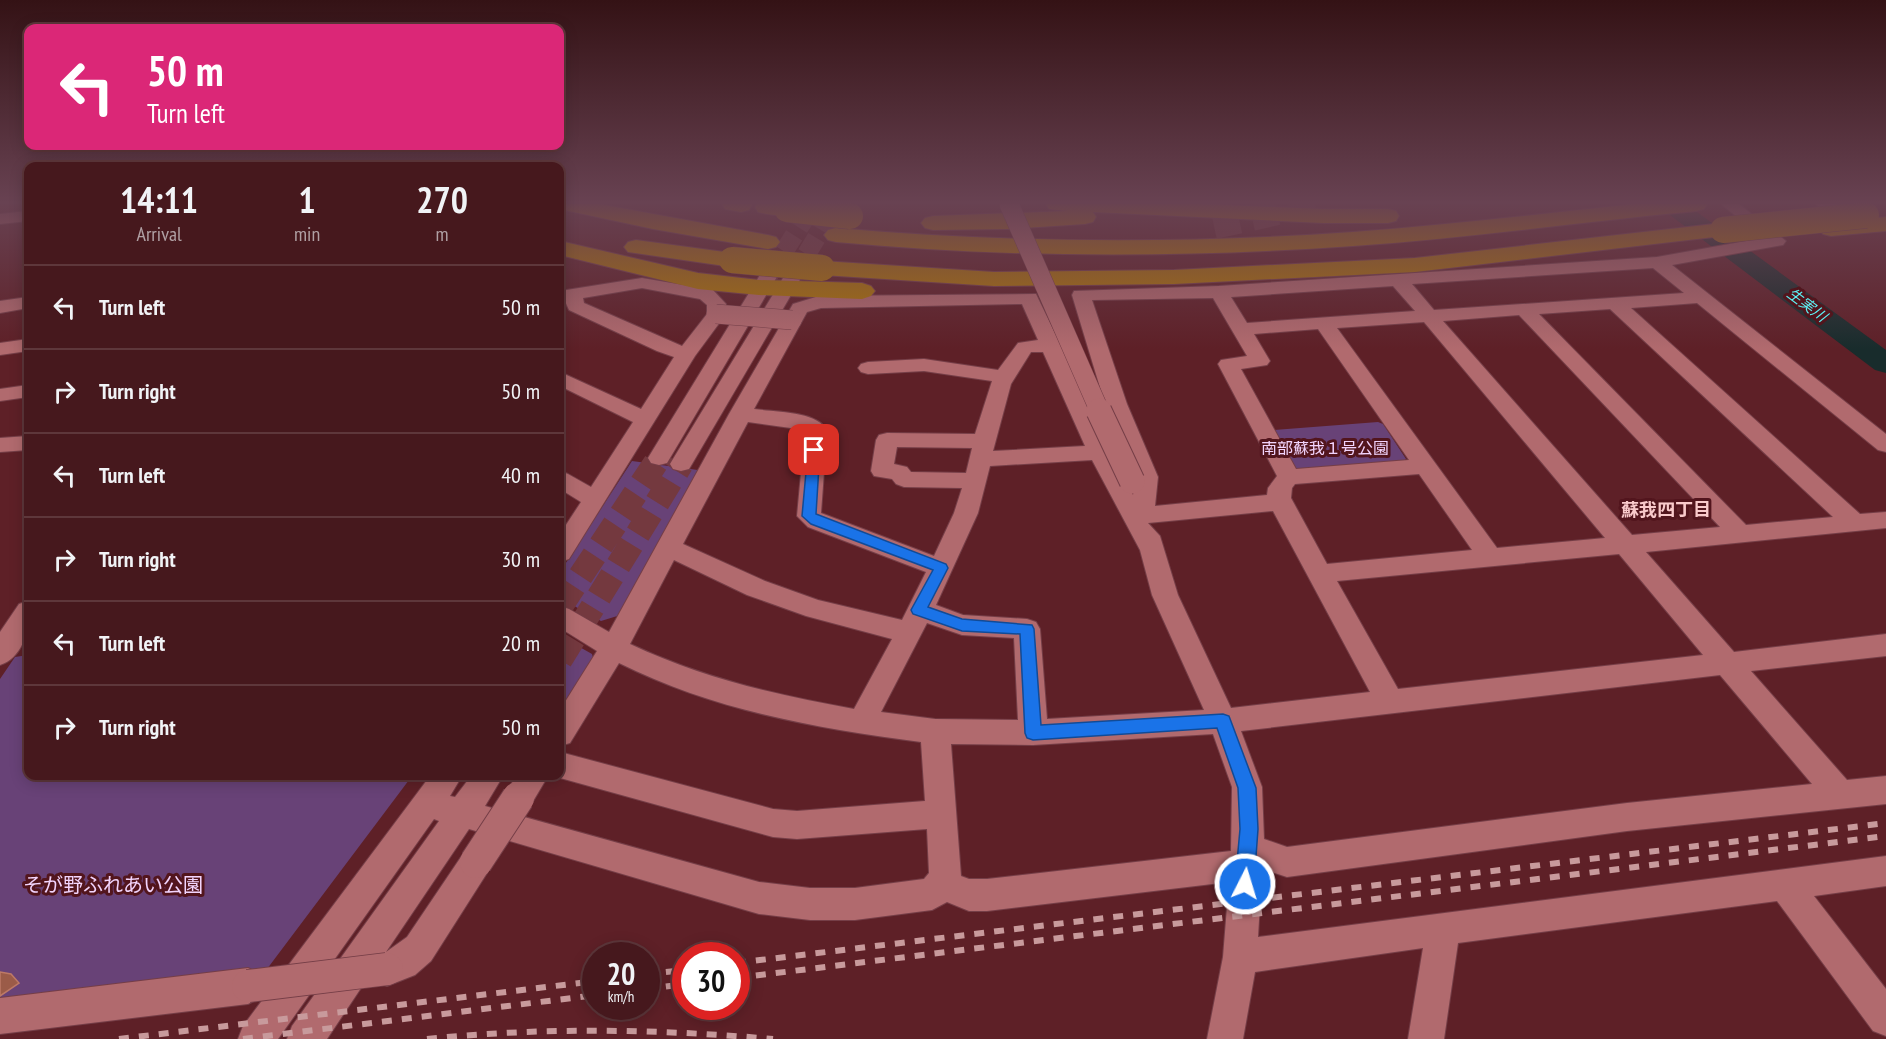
<!DOCTYPE html>
<html lang="en">
<head>
<meta charset="utf-8">
<style>
	:root { --surface:#46181d; --page:#50252a; --text:#f1f3f6; --muted:#b0a0a4; --line:#5e373b }
	body { margin:0; font-family:"PT Sans Narrow","Noto Sans JP",sans-serif; background:var(--page); color:var(--text); height:100vh; display:flex; flex-direction:column; font-size:22px; white-space:nowrap }
	* { box-sizing:border-box; margin:0 }
	p { font-size:20px; color:var(--muted) }
	.icon { flex:none; width:33px; height:33px; fill:none; stroke:currentColor; stroke-width:2; stroke-linecap:round; stroke-linejoin:round }
	.map { position:relative; flex:1; overflow:hidden }
	.side { position:absolute; left:24px; top:162px; width:540px; height:618px; display:flex; flex-direction:column; background:var(--surface); border-radius:12px; box-shadow:0 3px 15px #0003,0 0 0 2px var(--line) }
	.side>* { flex:none }
	.banner { position:absolute; left:24px; top:24px; width:540px; height:126px; border-radius:12px; box-shadow:0 3px 15px #0003,0 0 0 2px var(--line); background:#db2777; color:#fff; overflow:hidden }
	.speed { position:absolute; left:582px; top:942px; display:flex; gap:12px; font-size:30px; font-weight:700; text-align:center }
	.speed>* { display:grid; place-content:center; width:78px; height:78px; border-radius:50%; background:var(--surface); box-shadow:0 3px 15px #0003,0 0 0 2px var(--line); line-height:1 }
	.speed small { font-size:15px; font-weight:400 }
	.speed .limit { border:9px solid #d22; background:#fff; color:#111 }
	.pin { position:absolute; display:grid; place-items:center; width:51px; height:51px; color:#fff; margin:-26px; border-radius:12px; box-shadow:0 3px 9px #0006 }
	.me { position:absolute; width:66px; margin:-33px; rotate:5deg; stroke-linejoin:round; filter:drop-shadow(0 0 4px #0008) }
	.turn { display:flex; align-items:center; gap:21px; height:126px; padding:0 24px; font-size:27px }
	.turn .icon { width:78px; height:78px; stroke-width:2.5 }
	.turn b { display:block; font-size:42px; line-height:51px }
	.eta { display:flex; justify-content:space-evenly; align-items:center; height:102px; text-align:center }
	.eta b { font-size:36px; font-weight:700; line-height:42px }
	ul { padding:0; list-style:none }
	li { display:flex; align-items:center; gap:18px; height:84px; padding:0 24px; border-top:2px solid var(--line) }
	li div { flex:1 }
	li b { display:block; font-size:22px }
	li em { font-style:normal }
	.map>svg:first-child { display:block }
	.green { fill:#684277 }
	.lines { fill:none; stroke-linecap:round; stroke-linejoin:round }
	.river { fill:#182c2c; fill-rule:evenodd }
	.building { fill:#9b5b48; stroke:#bd7966; stroke-width:1.5 }
	.minor-tunnel-far1 { stroke:#74393f; stroke-width:19; stroke-dasharray:19 9; stroke-linecap:butt }
	.minor-tunnel { stroke:#74393f; stroke-width:25; stroke-dasharray:25 12; stroke-linecap:butt }
	.highway-tunnel { stroke:#74393f; stroke-width:26; stroke-dasharray:26 13; stroke-linecap:butt }
	.minor-casing { stroke:#753e47; stroke-width:2 }
	.highway-casing { stroke:#753e47; stroke-width:2 }
	.minor { fill:#b16a6e; fill-rule:evenodd }
	.highway { fill:#ac7606; fill-rule:evenodd }
	.rail { stroke:#c89a9c; stroke-width:6; stroke-dasharray:10 10; stroke-linecap:butt }
	.minor-bridge-far2-casing { stroke:#753e47; stroke-width:20; stroke-linecap:butt }
	.minor-bridge-far1-casing { stroke:#753e47; stroke-width:27; stroke-linecap:butt }
	.minor-bridge-casing { stroke:#753e47; stroke-width:34; stroke-linecap:butt }
	.highway-bridge-casing { stroke:#753e47; stroke-width:27; stroke-linecap:butt }
	.minor-bridge-far2 { stroke:#b16a6e; stroke-width:19 }
	.minor-bridge-far1 { stroke:#b16a6e; stroke-width:25 }
	.minor-bridge { stroke:#b16a6e; stroke-width:32 }
	.highway-bridge { stroke:#ac7606; stroke-width:26 }
	.route { fill:#1a73e8; stroke:#114b97; stroke-width:1.5 }
	.labels { text-anchor:middle; stroke-width:6; stroke-linejoin:round; paint-order:stroke }
	.far-water-label { font-size:15px; font-style:italic; fill:#5cf3f5; stroke:#52151d }
	.park-label { font-size:16px; fill:#f2d4fd; stroke:#52151d }
	.neighbourhood-label { font-size:18px; font-weight:bold; fill:#f9cacb; stroke:#52151d }
	.near-park-label { font-size:20px; fill:#f2d4fd; stroke:#52151d }
</style>
</head>
<body>
<div class="map">
<svg width="1886" height="1039" viewBox="0 0 1886 1039">
	<rect width="100%" height="100%" fill="#5e2027"/>
	<path class="green" d="M1378,422l5,2 23,35 -5,4 -102,9 -6,-3 -19,-39z
		M632,461l73,10 -78,142 -26,8 -41,-23v-26z
		M560,636l32,18 4,14 -36,55z
		M28,655v121h248l6,5 7,-5h123l-151,201 -261,33v-331l15,-22z"/>
	<g class="lines">
		<path class="river" d="M1659,204h27l200,146v23l-11,-3 -213,-161z"/>
	</g>
	<path class="building" d="M0,972l11,2 8,9 -19,13z"/>
	<g class="lines">
		<path class="minor-tunnel-far1" d="M769,275l45,-71
			M792,278l45,-74"/>
		<path class="minor-tunnel" d="M560,607l99,-149
			M560,660l121,-196"/>
		<path class="highway-tunnel" d="M1214,226l101,-22"/>
		<defs>
			<path id="minor" d="M1721,204h18l47,37 -3,4 -6,1 -105,19 214,169v18l-8,-2 -181,-147 -66,5 229,206 26,-2v16l-240,24 88,100 152,-18v22l-135,15 96,109 39,-4v28l-259,27 -340,46 -25,-8 -4,68 628,-81v30l-72,10 72,93v47l-13,-5 -96,-130 -319,42 -14,96h-36l15,-91 -168,24 -12,67h-36l16,-82 6,-75 -242,29h-18l-22,-9 -15,8 -77,10h-45l-51,-6 -290,-85 -83,123 21,-15 58,-86 11,-4 11,4 5,11 -5,11 -56,88 -16,14 -28,11 -12,-5 -4,-8 -44,66h-40l5,-13 147,-205 -5,-2 -156,220h-40l5,-13 187,-250h32l-12,20 5,1 16,-21h32l-18,30 274,76 51,6h45l69,-9 5,-6 -2,-44 -130,10 -24,-2 -220,-61h7v-24l213,57 24,2 128,-10 -4,-59c-103,-13 -208,-32 -302,-79l-49,80 -10,3v-36l37,-59 -37,-23v-22l9,3 40,23 120,-218 64,-110 26,-8 217,-2 97,201 3,-18 -31,-73 -33,-109 2,-4 145,-5 438,-29 106,-19zM1653,268l31,25 -250,17 -22,-26zM1393,286l22,25 -168,12 -16,-26zM1213,298l34,58 -26,4 -3,4 59,112 -9,12 -1,7 -112,11 3,-29 -31,-73 -35,-104zM1022,304l16,36 -20,3 -20,27 -74,-11 -56,3 -7,2 -3,4 3,4 7,2 56,-3 68,10 -17,53 -88,-1 -8,2 -3,5 -5,31 3,5 18,3 4,5 8,3 58,1 -8,25 -20,43 -113,-43 6,-82c-8,-20 -53,-19 -73,-22l53,-97 14,-4zM1610,309l223,208 -87,8 -207,-211zM1519,315l201,212 -88,8 -189,-214zM1424,322l181,216 -108,10 -160,-220zM1318,329l91,131 -113,9 -55,-100 26,-4 3,-4 -16,-27zM1031,352h12l42,94 -92,5 18,-67zM748,422l57,8 -8,86 11,11 118,45 -24,48 -84,-20 -53,-19 -82,-37zM897,447l75,1 -6,25 -55,-1 -4,-5 -13,-3zM1092,460l48,90 12,45 52,115 -157,9 -7,-90 -4,-7 -9,-3 -64,-4 -27,-10 42,-92 12,-47zM1419,474l53,76 -145,14 -36,-66 1,-10 3,-4zM1273,511l97,181 -139,16 -53,-113 -18,-59 -12,-13zM1619,554l84,101 -305,34 -61,-108zM674,560l73,35 59,21 86,23 -38,70c-78,-14 -152,-31 -224,-65zM927,623l35,12 52,3 4,82 -83,-1 -54,-7zM1720,675l92,109 -185,19 -340,44 -23,-8 -2,-52 -21,-56zM1213,734l19,53 -1,64 -244,28h-18l-8,-3 -10,-132 82,1z
				M1815,204h20l27,13 2,4 -2,4h-12z
				M28,211v10l-28,3v-10z
				M769,270l6,1 3,4 -108,183 -3,5 -8,2 -8,-2 -3,-5 112,-183 3,-4z
				M792,273l6,1 3,4 -109,186 -3,5 -8,2 -8,-2 -3,-5 113,-186 3,-4z
				M642,278l71,12 13,14v10l-31,42 -126,203 -9,3v-28l21,-32 -21,-13v-18l8,3 23,13 42,-65 -73,-36v-14l81,37 33,-52 -17,-6 -88,-41 -4,-9h-5v-10zM642,288l58,11 7,6v9l-25,32 -98,-43 -1,-5z
				M28,297v11l-28,5v-12z
				M28,339v12l-28,4v-12z
				M28,385v12l-28,4v-12z
				M28,436v14l-28,2v-14z
				M28,601c3,23 -3,56 -28,64v-33l19,-28z
				M516,776h32l-19,32 -11,4 -11,-4 -4,-10z
				M248,968l12,6 6,12 -6,12 -12,6 -248,30v-36z"/>
			<path id="highway" d="M560,204h39l169,31 8,2 4,5 -4,5 -8,2 -115,-20 -84,-18 -8,-2z
				M722,204h29l1,1 -3,5 -8,2 -16,-3z
				M757,204h36l5,5 -3,5c-12,3 -25,1 -37,-2l-3,-5z
				M1046,204h154l123,5h65l8,2 3,5 -3,5 -8,2h-65l-230,-11 3,5 -3,5 -8,2 -77,5 -75,1 -8,-2 -4,-5 4,-5 8,-2 135,-5 -19,-2z
				M1634,204h73l-3,5 -8,2c-114,11 -228,27 -343,35 -173,12 -345,12 -517,-4l-8,-2 -4,-5 4,-5 8,-2c172,15 345,16 517,4 94,-7 187,-18 281,-28z
				M1886,217v14l-55,5 -8,-2 -4,-5 4,-5 8,-2z
				M1723,223l8,2 4,5 -4,5 -316,37 -241,12 -180,2 -172,-11 -9,-2 -3,-5 3,-5 9,-2 172,11 180,-2 241,-12z
				M636,240l96,13 9,2 3,5 -3,5 -9,2 -104,-15 -4,-5 4,-5z
				M560,241l138,32 61,7 103,3 9,3 4,5 -4,5 -9,3 -103,-4 -61,-6 -138,-34z"/>
		</defs>
		<use href="#minor" class="minor-casing"/>
		<use href="#highway" class="highway-casing"/>
		<use href="#minor" class="minor"/>
		<use href="#highway" class="highway"/>
		<path class="rail" d="M736,963l1150,-140
			M646,974l40,-4
			M736,978l1150,-142
			M646,989l40,-5
			M119,1039l477,-58
			M243,1039l353,-44
			M427,1039c116,-12 230,-10 346,0"/>
		<defs>
			<path id="minor-bridge-far2" d="M1009,204l91,208
				M716,314l76,6"/>
			<path id="minor-bridge-far1" d="M1099,411l33,70"/>
			<path id="minor-bridge" d="M476,862l42,-64
				M248,986l139,-17"/>
			<path id="highway-bridge" d="M787,209l63,7
				M1723,230l143,-15
				M732,260l90,8"/>
		</defs>
		<use href="#minor-bridge-far2" class="minor-bridge-far2-casing"/>
		<use href="#minor-bridge-far1" class="minor-bridge-far1-casing"/>
		<use href="#minor-bridge" class="minor-bridge-casing"/>
		<use href="#highway-bridge" class="highway-bridge-casing"/>
		<use href="#minor-bridge-far2" class="minor-bridge-far2"/>
		<use href="#minor-bridge-far1" class="minor-bridge-far1"/>
		<use href="#minor-bridge" class="minor-bridge"/>
		<use href="#highway-bridge" class="highway-bridge"/>
	</g>
	<linearGradient id="sky" x2="0" y2="1"><stop stop-color="#341215"/><stop offset="0.58" stop-color="#684252"/><stop offset="1" stop-color="#684252" stop-opacity="0"/></linearGradient>
	<rect width="1886" height="349" fill="url(#sky)"/>
	<path class="route" d="M814,446l6,4 -4,64 130,50 2,4 -20,39 34,12 70,6 2,4 7,96 182,-11 6,2 27,72 2,41 -4,55 -3,6 -6,3 -7,-3 -3,-6 5,-55 -2,-41 -21,-60 -184,12 -6,-2 -2,-5 -5,-99 -58,-3 -49,-17 -2,-4 22,-40 -122,-46 -9,-8 6,-66z"/>
	<g class="labels">
		<g class="far-water-label">
			<text transform="translate(1807 305) rotate(37)" y="5">生実川</text>
		</g>
		<g class="park-label">
			<text x="1325" y="454">南部蘇我１号公園</text>
		</g>
		<g class="neighbourhood-label">
			<text x="1666" y="516">蘇我四丁目</text>
		</g>
		<g class="near-park-label">
			<text x="113" y="892">そが野ふれあい公園</text>
		</g>
	</g>
</svg>
<div class="speed"><div>20<small>km/h</small></div><div class="limit">30</div></div>
<div class="pin" style="left:814px;top:450px;background:#d93025"><svg class="icon" aria-label="arrive" viewBox="0 0 24 24"><path d="M6 21V4h12l-3 4 3 4H6"/></svg></div>
<svg class="me" style="left:1245px;top:884px" viewBox="-20 -20 40 40"><circle r="17" fill="#1a73e8" stroke="#fff" stroke-width="3"/><path d="M0-11L8 9 0 5-8 9z" fill="#fff"/></svg>
<div class="banner">
<div class="turn"><svg class="icon" aria-label="left" viewBox="0 0 24 24"><path d="M17 20v-9H6M10 6l-5 5 5 5"/></svg><div><b>50 m</b>Turn left</div></div>
</div>
<section class="side">
<div class="eta">
<div><b>14:11</b><p>Arrival</p></div>
<div><b>1</b><p>min</p></div>
<div><b>270</b><p>m</p></div>
</div>
<ul>
<li><svg class="icon" aria-label="left" viewBox="0 0 24 24"><path d="M17 20v-9H6M10 6l-5 5 5 5"/></svg><div><b>Turn left</b></div><em>50 m</em></li>
<li><svg class="icon" aria-label="right" viewBox="0 0 24 24"><path d="M7 20v-9h11M14 6l5 5-5 5"/></svg><div><b>Turn right</b></div><em>50 m</em></li>
<li><svg class="icon" aria-label="left" viewBox="0 0 24 24"><path d="M17 20v-9H6M10 6l-5 5 5 5"/></svg><div><b>Turn left</b></div><em>40 m</em></li>
<li><svg class="icon" aria-label="right" viewBox="0 0 24 24"><path d="M7 20v-9h11M14 6l5 5-5 5"/></svg><div><b>Turn right</b></div><em>30 m</em></li>
<li><svg class="icon" aria-label="left" viewBox="0 0 24 24"><path d="M17 20v-9H6M10 6l-5 5 5 5"/></svg><div><b>Turn left</b></div><em>20 m</em></li>
<li><svg class="icon" aria-label="right" viewBox="0 0 24 24"><path d="M7 20v-9h11M14 6l5 5-5 5"/></svg><div><b>Turn right</b></div><em>50 m</em></li>
</ul>
</section>
</div>
</body>
</html>
